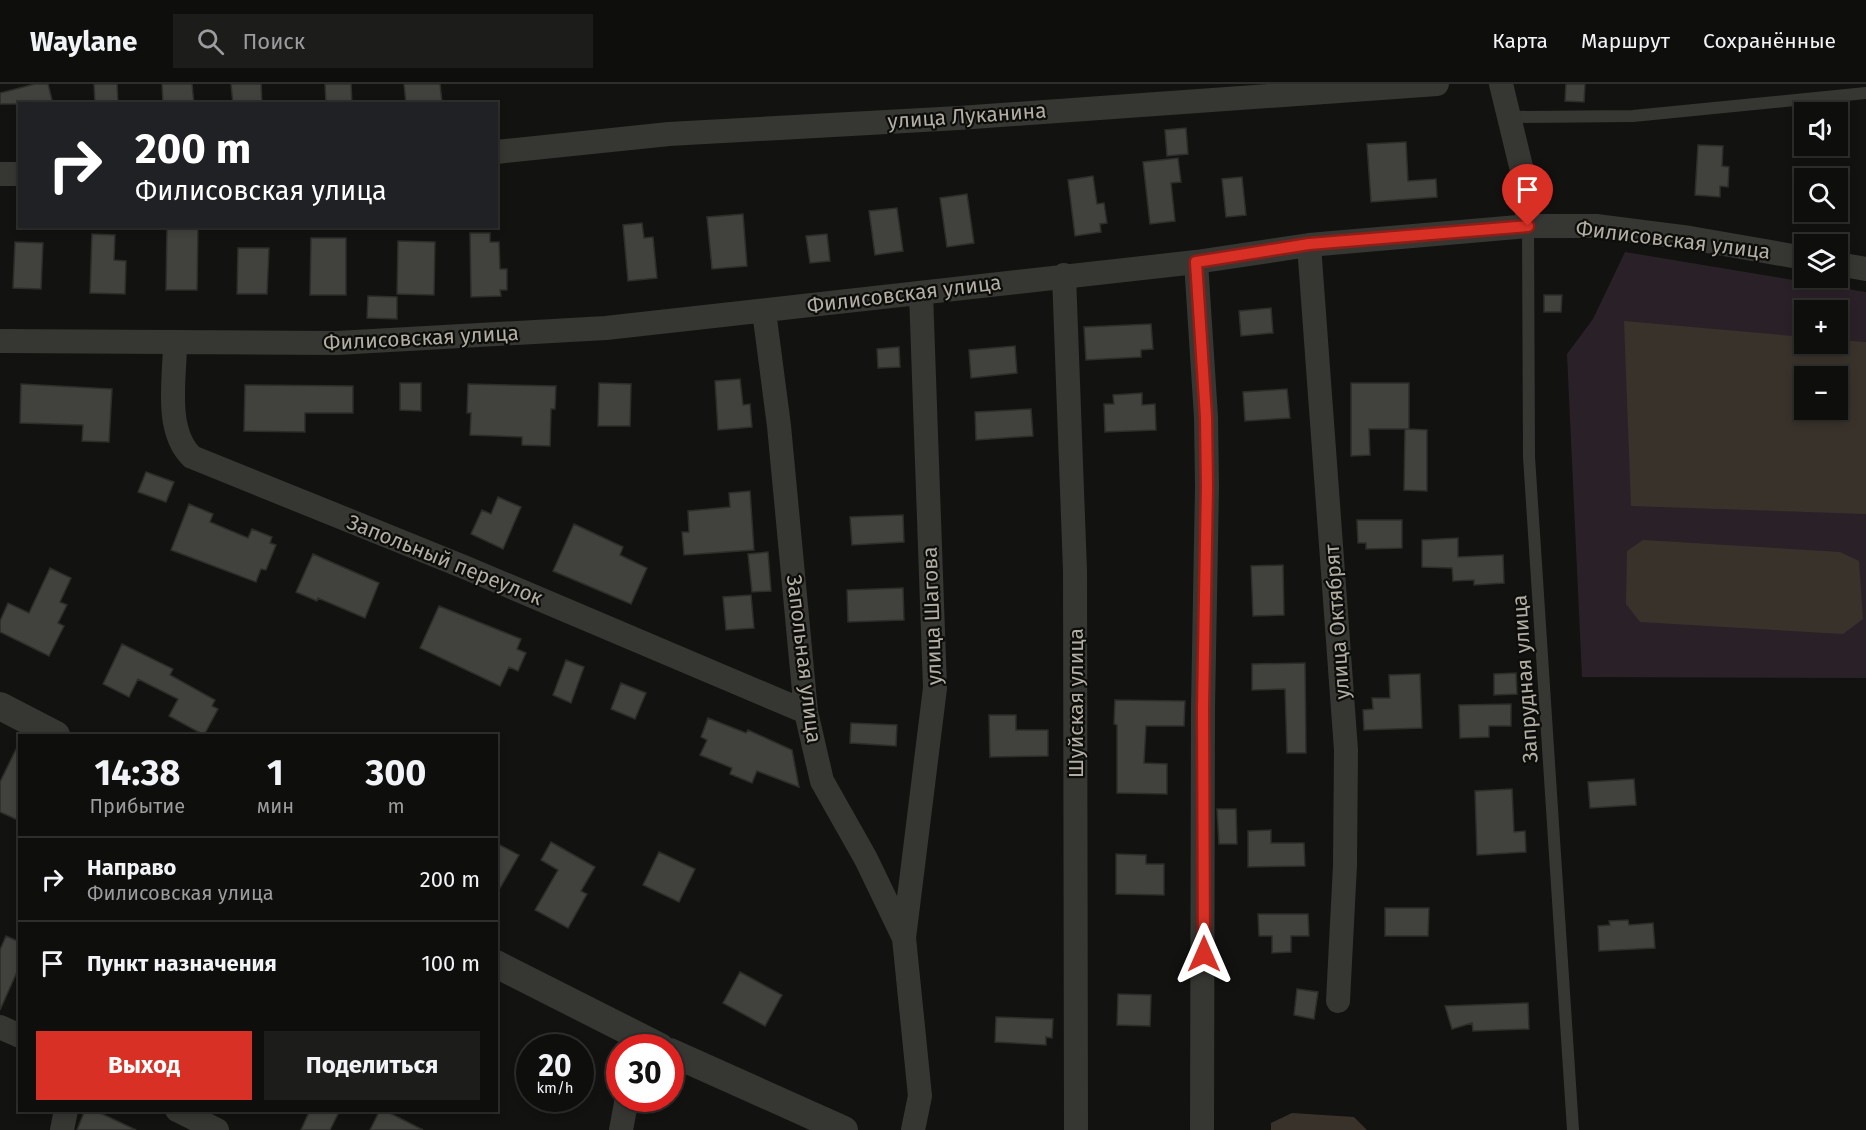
<!DOCTYPE html>
<html lang="ru">
<head>
<meta charset="utf-8">
<style>
	:root { --surface:#0e0e0c; --page:#1c1c1a; --text:#f1f3f6; --muted:#9b9c9d; --line:#2e2e2d; --accent:#d93025 }
	body { margin:0; font-family:"Fira Sans",sans-serif; background:var(--page); color:var(--text); height:100vh; display:flex; flex-direction:column; font-size:22px; white-space:nowrap }
	* { box-sizing:border-box; margin:0 }
	p { font-size:20px; color:var(--muted) }
	.icon { flex:none; width:33px; height:33px; fill:none; stroke:currentColor; stroke-width:2; stroke-linecap:round; stroke-linejoin:round }
	.map { position:relative; flex:1; overflow:hidden }
	.panel { position:absolute; left:18px; top:650px; width:480px; height:378px; display:flex; flex-direction:column; background:var(--surface); border-radius:0px; box-shadow:0 3px 9px #0003,0 0 0 2px var(--line) }
	.panel>* { flex:none }
	.hud { position:absolute; left:18px; top:18px; width:480px; height:126px; border-radius:0px; box-shadow:0 3px 9px #0003,0 0 0 2px var(--line); background:#202124; color:#fff; overflow:hidden }
	.tools { position:absolute; left:1794px; top:18px; display:grid; gap:12px }
	.tools a { display:grid; place-items:center; width:54px; height:54px; border-radius:0px; background:var(--surface); box-shadow:0 3px 9px #0003,0 0 0 2px var(--line); font-size:30px }
	.speed { position:absolute; left:516px; top:950px; display:flex; gap:12px; font-size:30px; font-weight:700; text-align:center }
	.speed>* { display:grid; place-content:center; width:78px; height:78px; border-radius:50%; background:var(--surface); box-shadow:0 3px 9px #0003,0 0 0 2px var(--line); line-height:1 }
	.speed small { font-size:15px; font-weight:400 }
	.speed .limit { border:9px solid #d22; background:#fff; color:#111 }
	.pin { position:absolute; display:grid; place-items:center; width:51px; height:51px; color:#fff; margin:-62px -26px; border-radius:50% 50% 50% 0; rotate:-45deg; box-shadow:0 0 6px #0007 }
	.pin .icon { rotate:45deg }
	.me { position:absolute; width:66px; margin:-33px; rotate:0deg; stroke-linejoin:round; filter:drop-shadow(0 0 4px #0008) }
	.turn { display:flex; align-items:center; gap:21px; height:126px; padding:0 18px; font-size:27px }
	.turn .icon { width:78px; height:78px; stroke-width:2.5 }
	.turn b { display:block; font-size:42px; line-height:51px }
	.eta { display:flex; justify-content:space-evenly; align-items:center; height:102px; text-align:center }
	.eta b { font-size:36px; font-weight:700; line-height:42px }
	.button { display:flex; gap:12px; margin-top:auto; padding:12px 18px }
	.button a { flex:1; height:69px; border-radius:0px; background:var(--accent); color:#fff; font-size:24px; font-weight:700; line-height:69px; text-align:center }
	.button a+a { background:var(--page); color:var(--text) }
	ul { padding:0; list-style:none }
	li { display:flex; align-items:center; gap:18px; height:84px; padding:0 18px; border-top:2px solid var(--line) }
	li div { flex:1 }
	li b { display:block; font-size:22px }
	li em { font-style:normal }
	header { display:flex; align-items:center; gap:36px; box-sizing:border-box; height:84px; padding:0 30px; background:var(--surface); border-bottom:2px solid var(--line) }
	header strong { font-size:28px }
	nav { display:flex; gap:33px; margin-inline-start:auto; font-size:21px }
	.search { width:420px; height:54px; background:var(--page); display:flex; align-items:center; gap:15px; box-sizing:border-box; padding:0 21px; border-radius:0px; color:var(--muted); font-size:22px }
	.map>svg:first-child { display:block }
	.green { fill:#292127; fill-rule:evenodd }
	.water { fill:#39322b; fill-rule:evenodd }
	.building { fill:#41413d; stroke:#2d2e2a; stroke-width:1.5 }
	.lines { fill:none; stroke-linecap:round; stroke-linejoin:round }
	.service { stroke:#363632; stroke-width:12 }
	.minor { stroke:#363632; stroke-width:24 }
	.tertiary { stroke:#363632; stroke-width:28 }
	.route-casing { stroke:#8d1f18; stroke-width:15 }
	.route { stroke:#d93025; stroke-width:10 }
	.labels { text-anchor:middle; stroke-width:4.5; stroke-linejoin:round; paint-order:stroke }
	.street-label { font-size:21px; fill:#b2aea3; stroke:#0d0d0b }
</style>
</head>
<body>
<header>
<strong>Waylane</strong>
<div class="search"><svg class="icon" aria-label="search" viewBox="0 0 24 24"><circle cx="10" cy="10" r="6"/><path d="M15 15l6 6"/></svg>Поиск</div>
<nav><a>Карта</a><a>Маршрут</a><a>Сохранённые</a></nav>
</header>
<div class="map">
<svg width="1866" height="1046" viewBox="0 0 1866 1046">
	<rect width="100%" height="100%" fill="#121210"/>
	<path class="green" d="M1625,168l241,40v386l-284,-1 -15,-323 26,-35zM1804,226h34v34h-34zM1804,292h34v34h-34z"/>
	<path class="water" d="M1624,237l180,16v7h34v-4l28,2v172l-235,-8zM1804,292h34v34h-34z
		M1643,456l197,12 19,9 4,58 -20,15 -203,-12 -14,-18 1,-53z
		M1292,1029l62,4 13,13h-96v-7z"/>
	<path class="building" d="M35,0h13l5,20h-53v-11z
		M94,0h23l1,20h-23z
		M162,0h30l2,20h-31z
		M231,0h30l1,20h-29z
		M325,0h26l1,20h-26z
		M404,0h36l2,18 -36,2z
		M1566,0h19l-1,18 -19,-1z
		M1186,44l2,26 -21,2 -2,-26z
		M1406,58l2,39 28,-2 1,18 -66,5 -4,-58z
		M1698,61l25,1 -1,20 7,1 -1,20 -8,-1v11l-25,-2z
		M1178,74l3,24 -10,1 4,38 -25,3 -7,-62z
		M1093,92l4,28 7,-1 3,20 -7,1 1,8 -26,4 -7,-56z
		M1242,93l4,38 -20,2 -4,-38z
		M967,110l7,49 -27,4 -7,-49z
		M897,124l6,43 -28,4 -6,-44z
		M743,130l4,52 -35,3 -5,-52z
		M642,139l2,15 9,-1 4,41 -29,3 -5,-56z
		M167,142h31l-1,64h-31z
		M470,149h20v9h9l1,27h7v21h-7l1,6 -30,1z
		M92,150l23,1 -1,25 12,1 -1,33 -35,-1z
		M827,150l3,27 -20,2 -4,-27z
		M311,154h35v57h-36z
		M398,157l37,1 -1,53 -37,-1z
		M15,158l28,1 -2,46 -28,-1z
		M238,164h31l-2,46h-30z
		M1544,211h18l-1,17h-17z
		M368,212l29,1v22l-30,-1z
		M1271,224l2,25 -32,3 -2,-25z
		M1151,240l2,25 -12,1v7l-55,3 -2,-33z
		M1015,262l2,27 -46,5 -2,-28z
		M899,263l1,20 -22,1 -1,-19z
		M740,295l3,26 7,-1 2,23 -34,3 -3,-49z
		M400,299h21v28l-21,-1z
		M599,299l32,1 -1,42h-32z
		M1351,299h58v46l18,1v61l-23,-1 1,-61h4h-40l1,26 -19,1z
		M21,300l91,5 -3,53 -27,-1 1,-16 -63,-2z
		M468,300l88,2 -1,23h-4l-1,37 -28,-1v-8l-52,-2 1,-22h-4z
		M245,301l108,1v27h-48v19l-61,-1z
		M1287,305l3,29 -45,3 -2,-29z
		M1142,309v12l13,-1 1,26 -51,2 -1,-28h10l-1,-9z
		M1031,325l2,27 -57,4 -1,-28z
		M146,388l28,10 -8,20 -28,-10z
		M750,407l4,59 -70,5 -2,-23h7l-1,-21 42,-4 -1,-14z
		M498,413l23,10 -18,42 -32,-15 11,-24 9,4z
		M189,420l24,10 -3,8 38,16 4,-9 20,8 -2,6 6,2 -10,25 -5,-1 -5,13 -85,-32z
		M903,431l1,27 -52,3 -2,-28z
		M1357,436h45v28l-36,1v-6h-8z
		M574,440l49,23 -3,8 27,13 -16,36 -78,-33z
		M1458,454v19l45,-2 1,28 -30,2v-5l-21,1 -1,-13 -30,-1v-27z
		M768,468l3,39 -19,1 -4,-38z
		M313,470l66,29 -14,35 -47,-20 -1,3 -21,-9z
		M1283,481l1,50 -31,1 -2,-50z
		M50,484l21,10 -11,24 7,3 -9,18 6,3 -15,30 -49,-24v-11l8,-18 21,10z
		M903,504l1,32 -56,2 -1,-32z
		M751,511l3,33 -28,2 -3,-33z
		M439,522l82,33 -4,10 9,4 -8,18 -9,-4 -9,19 -80,-38z
		M122,560l51,25 -3,6 45,25 -3,6 6,3 -14,26 -35,-19 9,-17 -40,-20 -9,18 -26,-13z
		M566,576l18,7 -13,36 -18,-8z
		M1305,579l1,90h-19l-2,-64 -33,1v-26z
		M1516,589l1,21 -23,1v-21z
		M1420,590l2,54 -58,2 -1,-20 10,-1 -1,-11h18l-1,-23z
		M621,599l25,10 -11,26 -24,-10z
		M1115,616l70,1 -1,25h-38l-2,37 23,1v30l-50,-1v-68l-3,-1z
		M1511,620v22h-22v11l-29,1 -1,-33z
		M989,631h27v15h32v26l-58,1z
		M708,634l38,15 2,-3 44,20 7,37 -42,-16 -5,12 -22,-9 2,-6 -32,-13 7,-15 -6,-3z
		M851,639l46,2 -1,21 -46,-3z
		M20,657v80l-20,-9v-30z
		M1634,695l2,26 -46,3 -2,-26z
		M1512,705l2,43 11,-1 1,21 -49,3 -2,-64z
		M1217,725h19l1,35h-18z
		M1271,746v13h33l1,23 -57,1v-36z
		M551,758l44,25 -14,24 6,3 -19,34 -33,-18 23,-40 -17,-10z
		M496,759l23,12 -23,40z
		M659,768l36,17 -16,33 -36,-17z
		M1116,770l30,1v9h18v31l-48,-1z
		M1385,824h44l-1,28h-43z
		M1258,830h50l1,22h-18v16l-19,1v-17h-13z
		M1628,836l1,5 24,-2 2,25 -56,3 -1,-25 12,-1 -1,-4z
		M6,852l14,6v23l-20,45v-60z
		M740,888l42,23 -17,31 -42,-23z
		M1297,905l21,3 -4,27 -20,-4z
		M1118,910l33,1 -1,31 -33,-1z
		M1528,919l1,26 -56,2 -1,-8 -20,6 -7,-23z
		M996,933l57,2 -1,19 -6,-1v8l-51,-3z
		M85,1026h9l42,20h-59z
		M310,1026h30l-10,20h-29z
		M380,1026h4l39,20h-53z"/>
	<g class="lines">
		<path class="service" d="M1510,33l123,-1 233,-23
			M1528,142l1,231 44,673"/>
		<path class="minor" d="M1501,0l24,99 3,43
			M496,68l173,-18 290,-16 478,-34
			M0,90h20
			M1309,161l37,505 -1,115 -7,136
			M1196,178l10,155 1,69 -4,222 -1,422
			M1838,180l28,5
			M1064,191l11,296 1,559
			M764,227l15,115 27,286 16,69 44,78 38,79 16,158 -7,34
			M0,257l337,2 269,-15 590,-66 113,-17 219,-19h68l94,12 114,20
			M175,259c0,35 -11,87 17,114l272,110 342,145
			M904,854l31,-250 -14,-395
			M0,943l20,9
			M177,1026l40,20
			M62,1046l4,-20
			M621,1046l6,-32"/>
		<path class="tertiary" d="M0,622l56,29
			M496,880l164,83
			M670,968l174,78"/>
	</g>
	<g class="lines">
		<defs>
			<path id="route" d="M1204,870l-1,-246 4,-222 -1,-69 -10,-155 113,-18 219,-18"/>
		</defs>
		<use href="#route" class="route-casing"/>
		<use href="#route" class="route"/>
	</g>
	<g class="labels">
		<g class="street-label">
			<text transform="translate(967 32) rotate(-4)" y="7">улица Луканина</text>
			<text transform="translate(1673 156) rotate(7)" y="7">Филисовская улица</text>
			<text transform="translate(904 210) rotate(-7)" y="7">Филисовская улица</text>
			<text transform="translate(421 254) rotate(-3)" y="7">Филисовская улица</text>
			<text transform="translate(445 476) rotate(22)" y="7">Запольный переулок</text>
			<text transform="translate(932 532) rotate(-92)" y="7">улица Шагова</text>
			<text transform="translate(1337 538) rotate(-94)" y="7">улица Октябрят</text>
			<text transform="translate(804 575) rotate(83)" y="7">Запольная улица</text>
			<text transform="translate(1525 595) rotate(-94)" y="7">Запрудная улица</text>
			<text transform="translate(1076 619) rotate(-90)" y="7">Шуйская улица</text>
		</g>
	</g>
</svg>
<div class="tools">
<a><svg class="icon" aria-label="sound" viewBox="0 0 24 24"><path d="M4 9h4l5-4v14l-5-4H4zM17 9q2 3 0 6"/></svg></a>
<a><svg class="icon" aria-label="search" viewBox="0 0 24 24"><circle cx="10" cy="10" r="6"/><path d="M15 15l6 6"/></svg></a>
<a><svg class="icon" aria-label="layers" viewBox="0 0 24 24"><path d="M12 4l9 5-9 5-9-5zM3 14l9 5 9-5"/></svg></a>
<a>+</a>
<a>−</a>
</div>
<div class="speed"><div>20<small>km/h</small></div><div class="limit">30</div></div>
<div class="pin" style="left:1528px;top:142px;background:#d93025"><svg class="icon" aria-label="arrive" viewBox="0 0 24 24"><path d="M6 21V4h12l-3 4 3 4H6"/></svg></div>
<svg class="me" style="left:1204px;top:870px" viewBox="-20 -20 40 40"><path d="M0-17L14 15 0 8-14 15z" fill="#d93025" stroke="#fff" stroke-width="4"/></svg>
<div class="hud">
<div class="turn"><svg class="icon" aria-label="right" viewBox="0 0 24 24"><path d="M7 20v-9h11M14 6l5 5-5 5"/></svg><div><b>200 m</b>Филисовская улица</div></div>
</div>
<section class="panel">
<div class="eta">
<div><b>14:38</b><p>Прибытие</p></div>
<div><b>1</b><p>мин</p></div>
<div><b>300</b><p>m</p></div>
</div>
<ul>
<li><svg class="icon" aria-label="right" viewBox="0 0 24 24"><path d="M7 20v-9h11M14 6l5 5-5 5"/></svg><div><b>Направо</b><p>Филисовская улица</p></div><em>200 m</em></li>
<li><svg class="icon" aria-label="arrive" viewBox="0 0 24 24"><path d="M6 21V4h12l-3 4 3 4H6"/></svg><div><b>Пункт назначения</b></div><em>100 m</em></li>
</ul>
<div class="button"><a>Выход</a><a>Поделиться</a></div>
</section>
</div>
</body>
</html>
